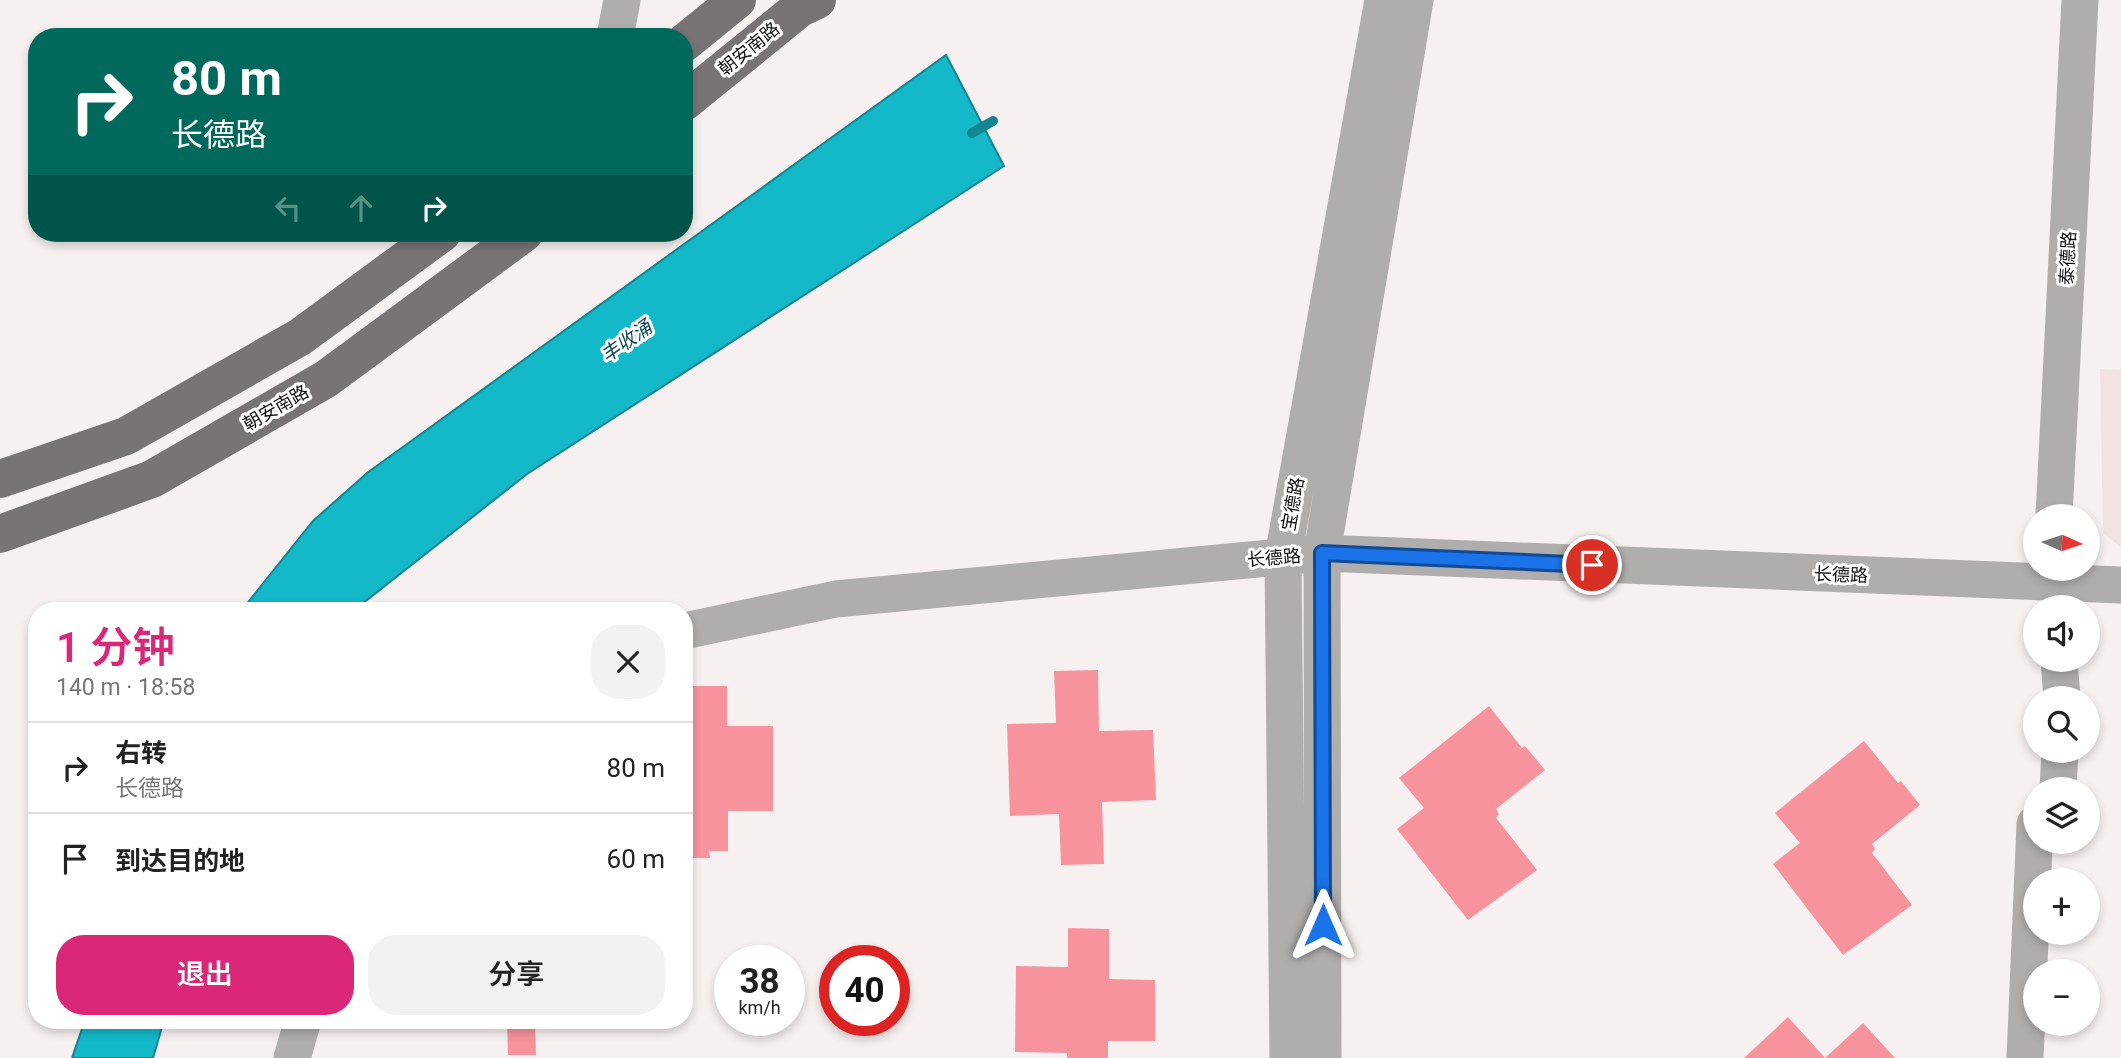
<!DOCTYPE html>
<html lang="zh">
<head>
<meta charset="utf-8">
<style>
	:root { --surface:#fff; --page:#f2f2f2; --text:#222; --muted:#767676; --line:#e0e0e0; --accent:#db2777 }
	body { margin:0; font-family:Roboto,"Noto Sans SC",sans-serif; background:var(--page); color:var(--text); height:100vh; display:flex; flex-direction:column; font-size:26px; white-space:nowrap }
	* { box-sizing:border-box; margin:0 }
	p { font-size:23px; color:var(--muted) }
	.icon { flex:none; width:38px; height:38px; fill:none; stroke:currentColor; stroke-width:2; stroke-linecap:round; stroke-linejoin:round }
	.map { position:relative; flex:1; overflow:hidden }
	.side { position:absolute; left:28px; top:602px; width:665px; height:427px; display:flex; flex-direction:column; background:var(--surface); border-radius:28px; box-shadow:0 4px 10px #0003 }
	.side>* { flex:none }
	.top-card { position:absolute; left:28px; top:28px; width:665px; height:214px; border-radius:28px; box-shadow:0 4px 10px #0003; background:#00695c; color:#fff; overflow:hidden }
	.needle { width:46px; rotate:93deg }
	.controls { position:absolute; left:2023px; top:504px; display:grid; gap:14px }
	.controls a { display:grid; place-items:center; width:77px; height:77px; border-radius:50%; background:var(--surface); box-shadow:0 4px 10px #0003; font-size:35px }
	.speed { position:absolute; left:714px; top:945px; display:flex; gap:14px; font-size:35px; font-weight:700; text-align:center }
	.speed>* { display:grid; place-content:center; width:91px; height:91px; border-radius:50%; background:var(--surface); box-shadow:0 4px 10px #0003; line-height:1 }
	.speed small { font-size:18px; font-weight:400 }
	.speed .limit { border:10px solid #d22; background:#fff; color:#111 }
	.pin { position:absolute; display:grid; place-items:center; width:60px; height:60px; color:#fff; margin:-30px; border:4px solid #fff; border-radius:50%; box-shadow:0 2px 7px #0007 }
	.me { position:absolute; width:77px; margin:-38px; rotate:0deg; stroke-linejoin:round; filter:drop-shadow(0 0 5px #0008) }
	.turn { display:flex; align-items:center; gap:24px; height:147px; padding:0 28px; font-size:32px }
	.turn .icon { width:91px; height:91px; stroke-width:2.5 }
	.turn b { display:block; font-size:49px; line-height:60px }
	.lanes { display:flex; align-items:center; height:66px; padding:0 28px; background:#0003; justify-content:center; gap:35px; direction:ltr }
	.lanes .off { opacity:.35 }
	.round { display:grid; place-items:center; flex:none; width:74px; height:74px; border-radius:28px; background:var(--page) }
	.head { display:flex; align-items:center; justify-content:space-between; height:119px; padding:0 28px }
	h1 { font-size:42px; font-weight:600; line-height:52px; color:var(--accent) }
	.cta { display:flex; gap:14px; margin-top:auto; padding:14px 28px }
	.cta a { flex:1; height:80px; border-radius:28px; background:var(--accent); color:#fff; font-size:28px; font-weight:600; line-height:80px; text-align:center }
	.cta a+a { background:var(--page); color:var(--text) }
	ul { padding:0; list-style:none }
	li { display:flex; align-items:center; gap:21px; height:91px; padding:0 28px; border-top:2px solid var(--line) }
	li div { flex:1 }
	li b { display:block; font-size:26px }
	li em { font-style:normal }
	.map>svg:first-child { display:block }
	.built { fill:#f2e2e3 }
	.water { fill:#13b9c8; stroke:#128590; stroke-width:2 }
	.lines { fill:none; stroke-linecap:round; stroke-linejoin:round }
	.stream { stroke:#128590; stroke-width:10 }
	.building { fill:#f6939c }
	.minor { stroke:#b0adad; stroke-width:37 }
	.major { stroke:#787374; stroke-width:38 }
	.route-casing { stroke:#114b97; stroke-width:18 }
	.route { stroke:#1a73e8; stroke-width:12 }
	.labels { text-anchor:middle; stroke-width:6; stroke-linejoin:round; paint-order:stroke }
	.street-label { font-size:18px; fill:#0e0c0c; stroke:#fff }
	.water-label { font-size:19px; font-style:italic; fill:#0e4c53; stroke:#fff }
</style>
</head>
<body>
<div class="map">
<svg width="2121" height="1058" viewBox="0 0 2121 1058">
	<rect width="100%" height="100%" fill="#f7f0f0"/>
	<path class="built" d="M2100,369l21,1v177l-18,-14z"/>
	<path class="water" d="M946,55l58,111 -477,308 -165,130 -4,7h-117l72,-90 54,-48z
		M85,1020h79l-11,38h-81z"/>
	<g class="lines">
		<path class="stream" d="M972,133l21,-12"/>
	</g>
	<path class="building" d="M1098,670l1,61 54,-1 3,70 -54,2 2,62 -43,1 -2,-51 -49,2 -3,-92 49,-1 -2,-52z
		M684,686h43v40h46v85h-45v40h-19l1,7h-26z
		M1489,706l33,42 3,-2 20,24 -49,39 3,5 -3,4 41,52 -69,50 -71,-91 27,-21 -25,-30z
		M1864,741l34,42 3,-2 19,24 -48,39 3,5 -3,4 40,52 -69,50 -70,-91 27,-21 -25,-30z
		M1068,928l41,1v50l46,1v61h-47v17h-41v-5l-52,-1 1,-86 52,1z
		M1788,1017l37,41h-81z
		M507,1020h28l1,35h-28z
		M1863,1023l32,35h-70z"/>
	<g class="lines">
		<path class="minor" d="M615,37l7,-37
			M2054,516l26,-516
			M684,631l152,-32 486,-46 799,32
			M2059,660l3,38
			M2058,789l2,-38
			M292,1058l11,-38
			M1288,1058l-5,-501 100,-557
			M1323,1058l-1,-505 93,-553
			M2025,1058l10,-234"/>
		<path class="major" d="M684,43l53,-43
			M684,102l116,-94 17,-8
			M0,479l126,-43 174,-99 142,-104
			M0,534l152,-55 174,-100 198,-146"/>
	</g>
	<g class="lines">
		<defs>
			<path id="route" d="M1323,925l-1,-372 270,12"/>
		</defs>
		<use href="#route" class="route-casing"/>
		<use href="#route" class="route"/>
	</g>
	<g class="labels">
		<g class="street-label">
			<text transform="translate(749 49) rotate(-39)" y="6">朝安南路</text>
			<text transform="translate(2068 258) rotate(-87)" y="6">泰德路</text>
			<text transform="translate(276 408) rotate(-30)" y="6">朝安南路</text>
			<text transform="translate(1293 504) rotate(-80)" y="6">宝德路</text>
			<text transform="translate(1274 558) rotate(-5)" y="6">长德路</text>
			<text transform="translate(1841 575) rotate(2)" y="6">长德路</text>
		</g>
		<g class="water-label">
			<text transform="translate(626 341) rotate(-35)" y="7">丰收涌</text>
		</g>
	</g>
</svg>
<div class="controls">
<a><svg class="needle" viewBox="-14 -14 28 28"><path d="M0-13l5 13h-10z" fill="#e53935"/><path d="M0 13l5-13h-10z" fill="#767676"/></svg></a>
<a><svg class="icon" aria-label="sound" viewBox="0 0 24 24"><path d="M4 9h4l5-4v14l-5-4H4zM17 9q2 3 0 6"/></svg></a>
<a><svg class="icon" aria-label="search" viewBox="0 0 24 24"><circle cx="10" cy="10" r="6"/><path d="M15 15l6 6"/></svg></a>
<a><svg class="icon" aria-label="layers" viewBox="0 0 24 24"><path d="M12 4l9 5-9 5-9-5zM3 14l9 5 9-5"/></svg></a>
<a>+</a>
<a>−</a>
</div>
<div class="speed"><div>38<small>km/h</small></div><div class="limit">40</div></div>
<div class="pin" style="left:1592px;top:565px;background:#d93025"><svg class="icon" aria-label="arrive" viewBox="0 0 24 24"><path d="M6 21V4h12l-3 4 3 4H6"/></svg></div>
<svg class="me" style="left:1323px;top:925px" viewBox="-20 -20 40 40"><path d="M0-17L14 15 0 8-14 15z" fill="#1a73e8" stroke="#fff" stroke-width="4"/></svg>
<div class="top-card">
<div class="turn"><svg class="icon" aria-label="right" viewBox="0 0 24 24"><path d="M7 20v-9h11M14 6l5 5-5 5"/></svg><div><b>80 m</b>长德路</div></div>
<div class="lanes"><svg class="icon off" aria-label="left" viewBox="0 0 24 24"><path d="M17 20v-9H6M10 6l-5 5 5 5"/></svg><svg class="icon off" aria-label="ahead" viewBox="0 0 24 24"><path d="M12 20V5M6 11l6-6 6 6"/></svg><svg class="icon" aria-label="right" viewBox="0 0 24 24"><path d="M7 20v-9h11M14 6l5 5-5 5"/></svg></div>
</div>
<section class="side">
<div class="head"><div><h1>1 分钟</h1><p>140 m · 18:58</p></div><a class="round"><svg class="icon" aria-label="close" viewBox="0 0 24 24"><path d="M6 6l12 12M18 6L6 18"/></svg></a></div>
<ul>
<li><svg class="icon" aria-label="right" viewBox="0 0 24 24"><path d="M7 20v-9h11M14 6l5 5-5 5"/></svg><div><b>右转</b><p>长德路</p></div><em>80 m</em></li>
<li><svg class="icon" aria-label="arrive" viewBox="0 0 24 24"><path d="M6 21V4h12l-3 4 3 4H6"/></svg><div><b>到达目的地</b></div><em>60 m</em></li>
</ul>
<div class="cta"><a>退出</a><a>分享</a></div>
</section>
</div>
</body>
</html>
